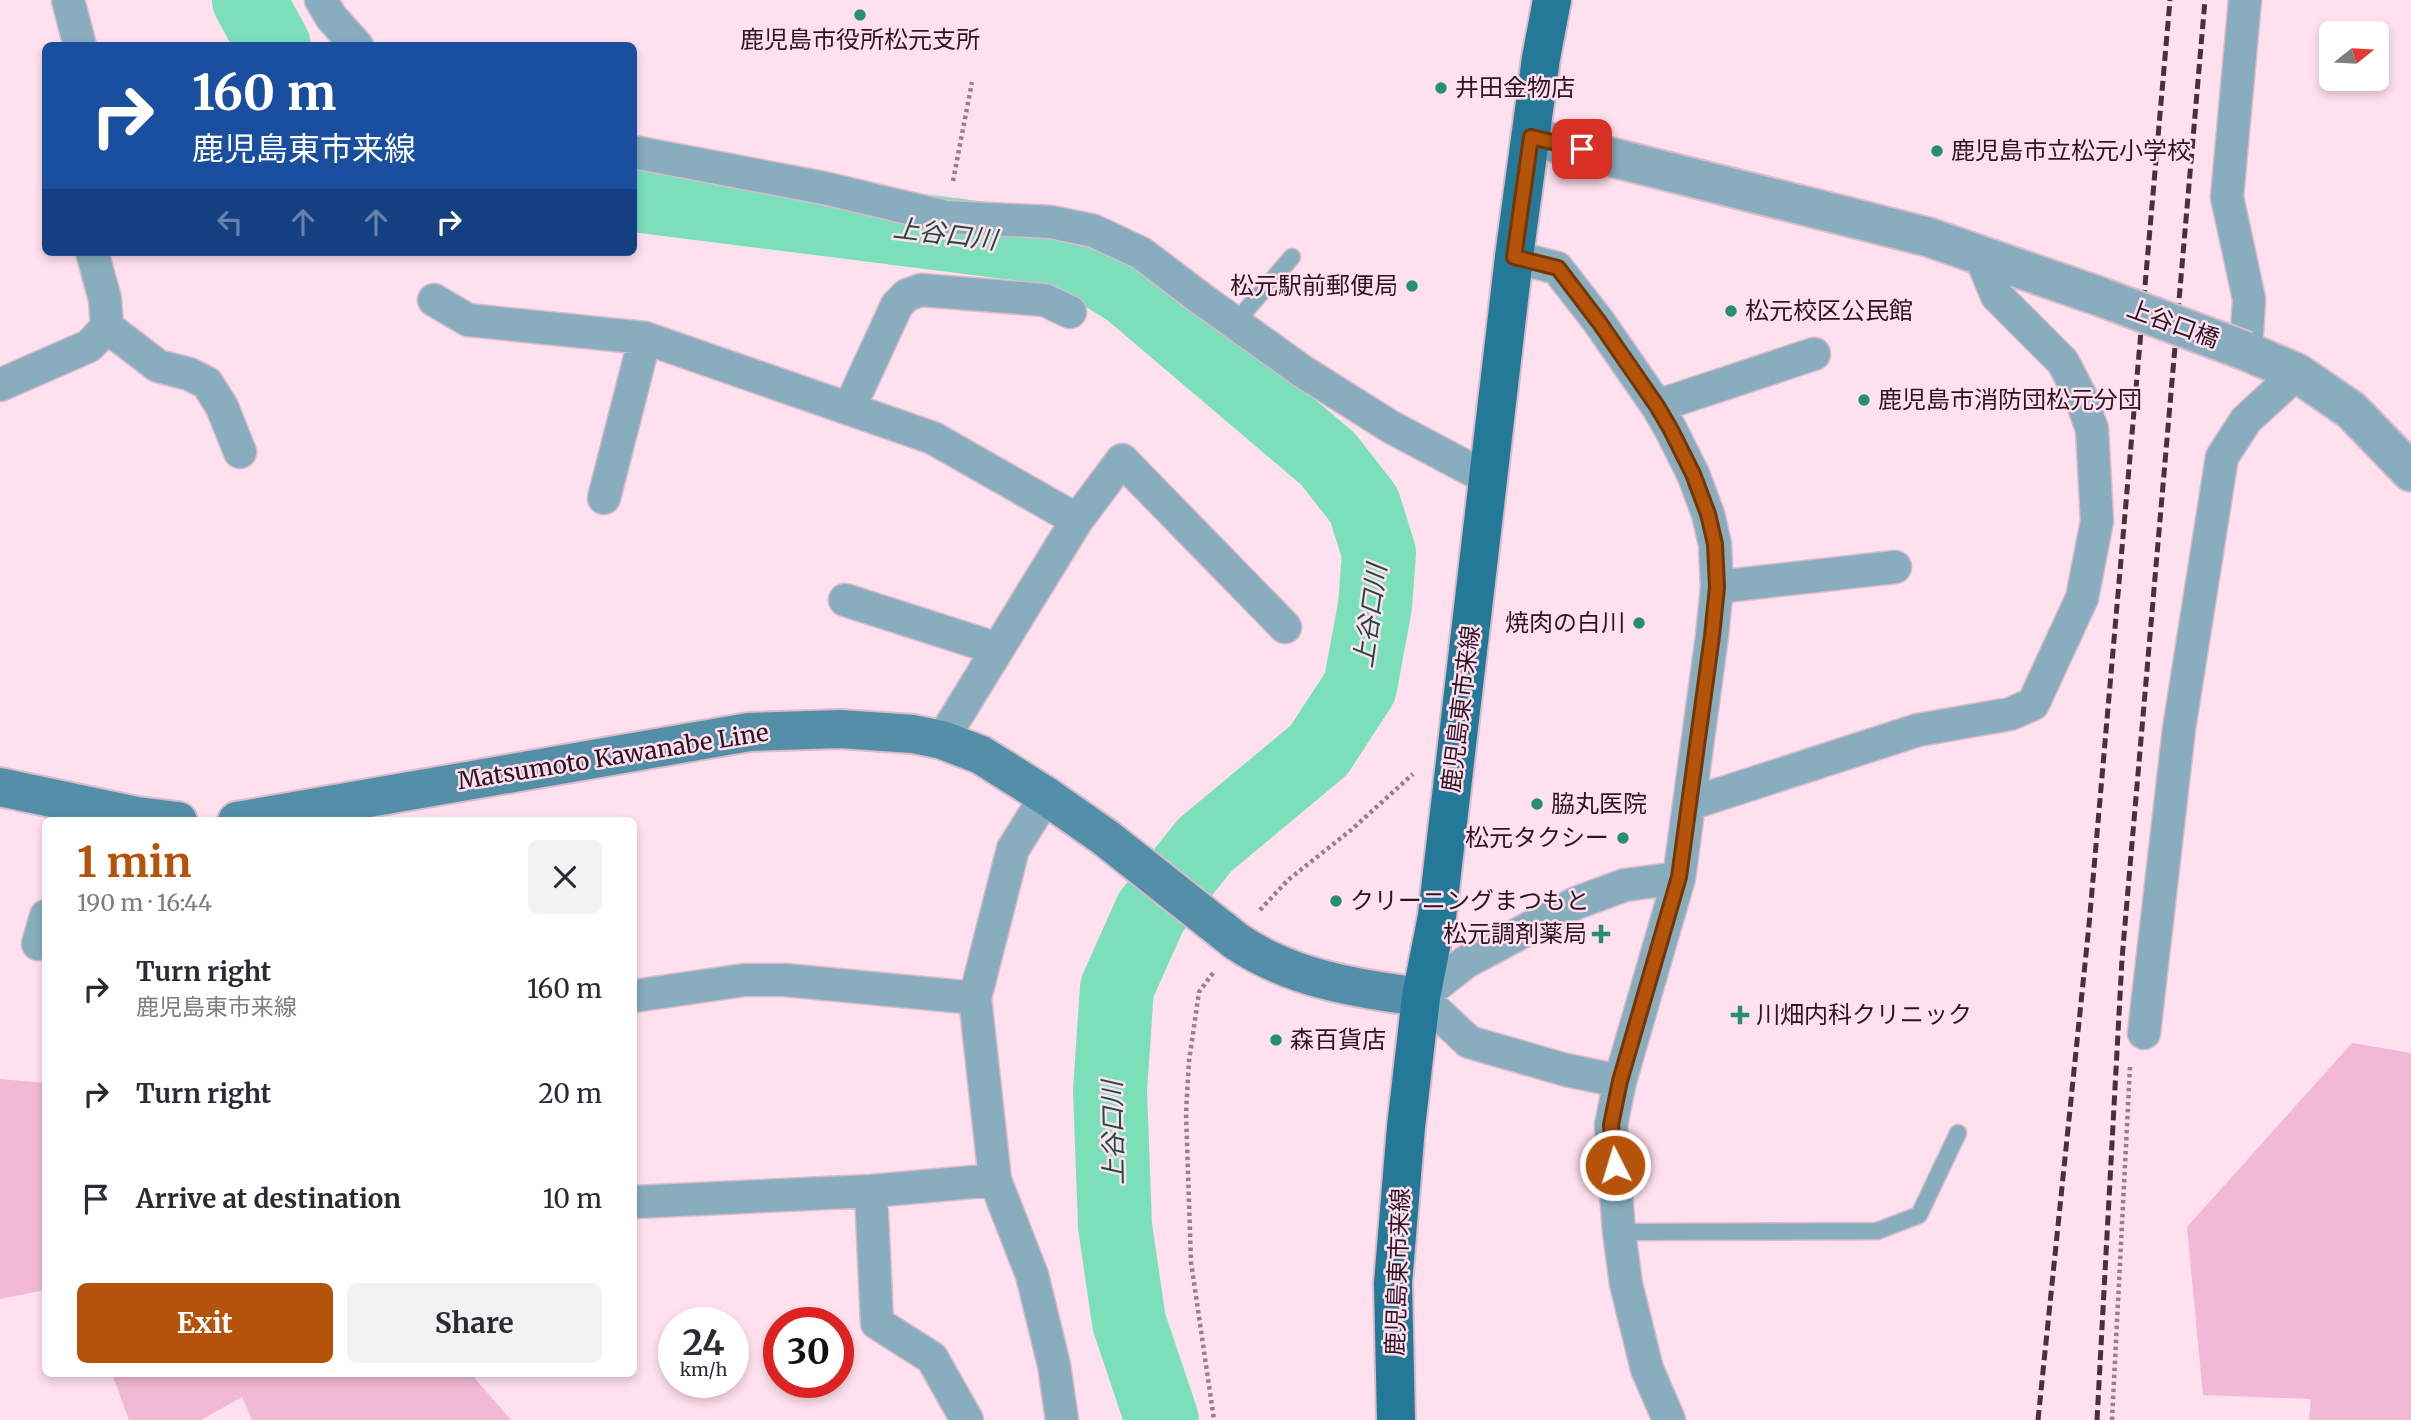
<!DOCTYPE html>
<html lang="en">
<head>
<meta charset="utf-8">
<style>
	:root { --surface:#fff; --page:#f2f2f3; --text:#2b2b33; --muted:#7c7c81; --accent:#b45309 }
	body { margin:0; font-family:Merriweather,"Noto Sans JP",serif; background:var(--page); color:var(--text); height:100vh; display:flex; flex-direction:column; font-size:26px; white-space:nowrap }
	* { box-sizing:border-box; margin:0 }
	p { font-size:23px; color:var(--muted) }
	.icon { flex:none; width:38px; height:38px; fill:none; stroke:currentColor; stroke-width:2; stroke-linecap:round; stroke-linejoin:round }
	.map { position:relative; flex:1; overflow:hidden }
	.side { position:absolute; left:42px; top:817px; width:595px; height:560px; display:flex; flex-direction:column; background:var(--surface); border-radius:10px; box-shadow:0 4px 10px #0003 }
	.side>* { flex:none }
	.banner { position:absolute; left:42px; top:42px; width:595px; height:214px; border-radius:10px; box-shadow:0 4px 10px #0003; background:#1a4fa0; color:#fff; overflow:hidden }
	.needle { width:46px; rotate:72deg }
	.tools { position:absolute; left:2319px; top:21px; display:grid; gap:14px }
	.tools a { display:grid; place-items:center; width:70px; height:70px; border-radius:10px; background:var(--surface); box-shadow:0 4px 10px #0003; font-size:35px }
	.speed { position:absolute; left:658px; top:1307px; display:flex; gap:14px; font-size:35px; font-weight:700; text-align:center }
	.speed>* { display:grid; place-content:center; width:91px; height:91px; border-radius:50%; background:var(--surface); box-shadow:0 4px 10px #0003; line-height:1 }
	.speed small { font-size:18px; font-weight:400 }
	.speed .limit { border:10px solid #d22; background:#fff; color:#111 }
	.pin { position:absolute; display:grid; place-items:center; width:60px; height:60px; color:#fff; margin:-30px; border-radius:14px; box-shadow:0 4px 10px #0006 }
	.me { position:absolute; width:77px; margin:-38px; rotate:355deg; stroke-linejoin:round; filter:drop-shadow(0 0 5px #0008) }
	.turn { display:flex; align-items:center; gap:24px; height:147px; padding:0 35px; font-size:32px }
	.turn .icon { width:91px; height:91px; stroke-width:2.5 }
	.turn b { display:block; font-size:49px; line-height:60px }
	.lanes { display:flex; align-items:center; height:66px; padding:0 35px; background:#0003; justify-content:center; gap:35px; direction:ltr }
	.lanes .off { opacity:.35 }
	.round { display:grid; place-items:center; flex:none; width:74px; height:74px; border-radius:10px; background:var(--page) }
	.summary { display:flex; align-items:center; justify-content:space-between; height:119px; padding:0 35px }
	h1 { font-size:42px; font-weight:700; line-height:52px; color:var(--accent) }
	.primary-button { display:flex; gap:14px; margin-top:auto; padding:14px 35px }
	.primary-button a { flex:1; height:80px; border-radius:10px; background:var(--accent); color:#fff; font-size:28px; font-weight:700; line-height:80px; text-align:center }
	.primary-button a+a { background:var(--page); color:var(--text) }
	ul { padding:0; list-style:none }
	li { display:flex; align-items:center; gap:21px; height:105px; padding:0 35px }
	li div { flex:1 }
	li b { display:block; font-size:26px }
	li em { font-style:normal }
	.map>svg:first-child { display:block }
	.green { fill:#f1b9d5 }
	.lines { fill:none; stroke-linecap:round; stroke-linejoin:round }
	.river { stroke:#7bdfba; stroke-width:74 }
	.service-casing { stroke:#d9bbc9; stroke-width:19 }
	.minor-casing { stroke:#d9bbc9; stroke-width:35 }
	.tertiary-casing { stroke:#d9bbc9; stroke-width:42 }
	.secondary-casing { stroke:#d9bbc9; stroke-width:42 }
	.primary-casing { stroke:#d9bbc9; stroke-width:42 }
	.path { stroke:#9a7e8c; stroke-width:4.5; stroke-dasharray:3.5 3.5; stroke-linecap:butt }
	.service { stroke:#87adbf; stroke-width:16 }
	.minor { stroke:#87adbf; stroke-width:32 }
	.tertiary { stroke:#87adbf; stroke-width:38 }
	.secondary { stroke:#538fa9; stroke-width:38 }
	.primary { stroke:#247999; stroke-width:38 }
	.rail { stroke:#4a2f3d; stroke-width:5; stroke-dasharray:10 5; stroke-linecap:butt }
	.tertiary-bridge-casing { stroke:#d9bbc9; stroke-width:42; stroke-linecap:butt }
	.tertiary-bridge { stroke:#87adbf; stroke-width:38 }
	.route-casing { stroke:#753606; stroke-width:18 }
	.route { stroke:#b45309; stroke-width:12 }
	.poi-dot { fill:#249070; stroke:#ffe0ee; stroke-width:2.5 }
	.labels { text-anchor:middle; stroke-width:5; stroke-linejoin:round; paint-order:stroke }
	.poi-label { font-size:24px; fill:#2e1422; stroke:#ffe0ee; text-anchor:start }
	.street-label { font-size:24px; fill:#2e1422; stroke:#ffe0ee }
	.water-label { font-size:26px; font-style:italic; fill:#204b3c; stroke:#ffe0ee }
</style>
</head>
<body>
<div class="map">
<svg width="2411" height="1420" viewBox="0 0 2411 1420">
	<rect width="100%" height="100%" fill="#ffe0ee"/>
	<path class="green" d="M2352,1043l59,10v367h-102l2,-21 -108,-4 -16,-168z
		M0,1079l46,4 -1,207 -45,9z
		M112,1374h359l40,46h-259l-10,-23 -41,23h-72z"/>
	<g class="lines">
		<path class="river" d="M249,0l25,46
			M634,195l429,54 66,41 199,169 36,46 15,48 -4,53 -15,81 -41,63 -114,95 -54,67 -34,76 -7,102 5,136 14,96 33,98"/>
		<defs>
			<path id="service" d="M1235,323l57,-66
				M1619,1232l258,-1 42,-16 39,-82"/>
			<path id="minor" d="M68,0l12,46
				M321,0l10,17 26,29
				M2245,0l-18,197 22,102 -3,52
				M634,152l190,36 122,29 105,5 43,9 47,22 62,47 99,71 89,56 98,52
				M1514,257l43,11 42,54 58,84 14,24 22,44 15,40 7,30 2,43 -5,49 -33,242 -59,203 -9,44 8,107 7,52 21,85 22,51
				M434,300l34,20 177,18 288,100 144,82 -135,220
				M107,327l51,39 31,8 18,9 15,24 18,45
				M0,385l89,-39 18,-19 -2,-28 -13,-47
				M1657,406l157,-52
				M849,409l48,-104 10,-10 14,-5 124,10 25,12
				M604,498l41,-160
				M1077,520l45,-60 163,167
				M1717,587l178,-20
				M845,600l153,49
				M1046,796l-33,53 -38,149 20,182 37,95 22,90 8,55
				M1689,804l229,-74 92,-16 23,-10 49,-106 15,-77 -5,-92 -13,-36 -16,-31 -66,-66 -17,-41
				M38,944l8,-28
				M634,996l110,-16h41l190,18
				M2144,1033l35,-304 43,-272 24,-37 51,-47
				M1620,1081l-54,-11 -97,-28 -48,-45 45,-35 110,-59 49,-18 54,-7
				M871,1191l6,132 55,35 35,62
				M634,1202l237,-11 124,-11"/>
			<path id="tertiary" d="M1531,137l397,100 173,60
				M2246,351l51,22 54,37 60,62"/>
			<path id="secondary" d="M0,787l137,29 41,5
				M237,821l512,-89 91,-3 73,5 29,6 39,15 65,41 60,42 130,103c54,37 121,48 185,56"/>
			<path id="primary" d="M1396,1420l-3,-137 13,-156 15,-130 16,-81 77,-659 27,-199 11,-58"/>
		</defs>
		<use href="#service" class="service-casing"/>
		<use href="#minor" class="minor-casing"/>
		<use href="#tertiary" class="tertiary-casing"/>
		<use href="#secondary" class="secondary-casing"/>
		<use href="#primary" class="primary-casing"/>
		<path class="path" d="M953,181l19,-99
			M1260,910l28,-30 63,-50 62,-56
			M1213,973l-14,19 -10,69 -3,52 5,149 23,158
			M2112,1420l18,-353"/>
		<use href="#service" class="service"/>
		<use href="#minor" class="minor"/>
		<use href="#tertiary" class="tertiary"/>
		<use href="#secondary" class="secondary"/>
		<use href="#primary" class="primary"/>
		<path class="rail" d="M2038,1420l51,-495 81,-925
			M2097,1420l25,-461 83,-959"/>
		<defs>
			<path id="tertiary-bridge" d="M2101,297l145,54"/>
		</defs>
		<use href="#tertiary-bridge" class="tertiary-bridge-casing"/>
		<use href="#tertiary-bridge" class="tertiary-bridge"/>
	</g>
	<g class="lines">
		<defs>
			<path id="route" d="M1582,149l-51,-12 -17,120 44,11 41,54 58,84 14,24 22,44 15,40 7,30 2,43 -5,49 -33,241 -59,204 -9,44 4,40"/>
		</defs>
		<use href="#route" class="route-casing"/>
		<use href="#route" class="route"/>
	</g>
	<g class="poi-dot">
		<circle cx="860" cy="15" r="7"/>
		<circle cx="1441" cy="88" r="7"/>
		<circle cx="1937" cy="151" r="7"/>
		<circle cx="1412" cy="286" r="7"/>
		<circle cx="1731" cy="311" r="7"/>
		<circle cx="1864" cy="400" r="7"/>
		<circle cx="1639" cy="623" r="7"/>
		<circle cx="1537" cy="804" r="7"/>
		<circle cx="1623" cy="838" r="7"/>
		<circle cx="1336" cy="901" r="7"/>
		<path d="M1597.5 923.5h7v7h7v7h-7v7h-7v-7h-7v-7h7z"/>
		<path d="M1736.5 1004.5h7v7h7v7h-7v7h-7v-7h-7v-7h7z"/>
		<circle cx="1276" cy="1040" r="7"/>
	</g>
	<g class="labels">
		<g class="poi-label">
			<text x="860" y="48" text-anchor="middle">鹿児島市役所松元支所</text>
			<text x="1455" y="96">井田金物店</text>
			<text x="1951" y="159">鹿児島市立松元小学校</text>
			<text x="1398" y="294" text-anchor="end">松元駅前郵便局</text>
			<text x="1745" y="319">松元校区公民館</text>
			<text x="1878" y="408">鹿児島市消防団松元分団</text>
			<text x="1625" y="631" text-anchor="end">焼肉の白川</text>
			<text x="1551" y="812">脇丸医院</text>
			<text x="1609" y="846" text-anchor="end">松元タクシー</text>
			<text x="1350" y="909">クリーニングまつもと</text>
			<text x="1587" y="942" text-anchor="end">松元調剤薬局</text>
			<text x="1756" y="1023">川畑内科クリニック</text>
			<text x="1290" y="1048">森百貨店</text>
		</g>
		<g class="street-label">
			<text transform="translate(2173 324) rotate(20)" y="8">上谷口橋</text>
			<text transform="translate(1461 709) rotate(-83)" y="8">鹿児島東市来線</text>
			<text transform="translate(613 757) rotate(-9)" y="8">Matsumoto Kawanabe Line</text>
			<text transform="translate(1398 1272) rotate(-88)" y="8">鹿児島東市来線</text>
		</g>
		<g class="water-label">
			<text transform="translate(945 234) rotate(7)" y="9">上谷口川</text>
			<text transform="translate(1370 616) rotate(-82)" y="9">上谷口川</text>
			<text transform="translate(1113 1133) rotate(-91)" y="9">上谷口川</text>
		</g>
	</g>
</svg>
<div class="tools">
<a><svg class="needle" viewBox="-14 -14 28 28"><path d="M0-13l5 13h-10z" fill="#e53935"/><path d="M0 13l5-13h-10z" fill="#7c7c81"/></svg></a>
</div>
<div class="speed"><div>24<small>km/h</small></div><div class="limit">30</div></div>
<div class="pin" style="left:1582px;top:149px;background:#d93025"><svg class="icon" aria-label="arrive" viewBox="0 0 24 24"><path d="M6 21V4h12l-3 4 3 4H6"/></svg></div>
<svg class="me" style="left:1615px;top:1165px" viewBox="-20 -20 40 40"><circle r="17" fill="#b45309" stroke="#fff" stroke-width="3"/><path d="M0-11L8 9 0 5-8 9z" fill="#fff"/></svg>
<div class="banner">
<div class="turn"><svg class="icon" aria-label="right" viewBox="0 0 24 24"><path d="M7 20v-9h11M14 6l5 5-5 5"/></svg><div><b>160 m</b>鹿児島東市来線</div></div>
<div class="lanes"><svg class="icon off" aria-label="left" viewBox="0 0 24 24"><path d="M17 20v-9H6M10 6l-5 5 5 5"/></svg><svg class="icon off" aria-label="ahead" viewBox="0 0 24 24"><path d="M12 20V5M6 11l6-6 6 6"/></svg><svg class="icon off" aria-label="ahead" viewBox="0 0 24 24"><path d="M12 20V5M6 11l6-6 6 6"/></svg><svg class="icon" aria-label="right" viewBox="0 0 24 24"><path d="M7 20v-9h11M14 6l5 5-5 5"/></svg></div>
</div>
<section class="side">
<div class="summary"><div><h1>1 min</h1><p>190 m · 16:44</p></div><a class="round"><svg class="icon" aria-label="close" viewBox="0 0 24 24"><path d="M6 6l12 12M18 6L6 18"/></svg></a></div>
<ul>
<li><svg class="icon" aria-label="right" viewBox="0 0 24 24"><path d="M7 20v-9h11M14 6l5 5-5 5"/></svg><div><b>Turn right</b><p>鹿児島東市来線</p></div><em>160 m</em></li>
<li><svg class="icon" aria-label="right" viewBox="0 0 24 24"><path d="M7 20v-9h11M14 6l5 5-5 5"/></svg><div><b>Turn right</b></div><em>20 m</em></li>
<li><svg class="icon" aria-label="arrive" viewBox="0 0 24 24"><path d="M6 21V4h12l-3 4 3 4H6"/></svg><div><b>Arrive at destination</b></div><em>10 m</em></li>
</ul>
<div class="primary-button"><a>Exit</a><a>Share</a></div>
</section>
</div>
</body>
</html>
